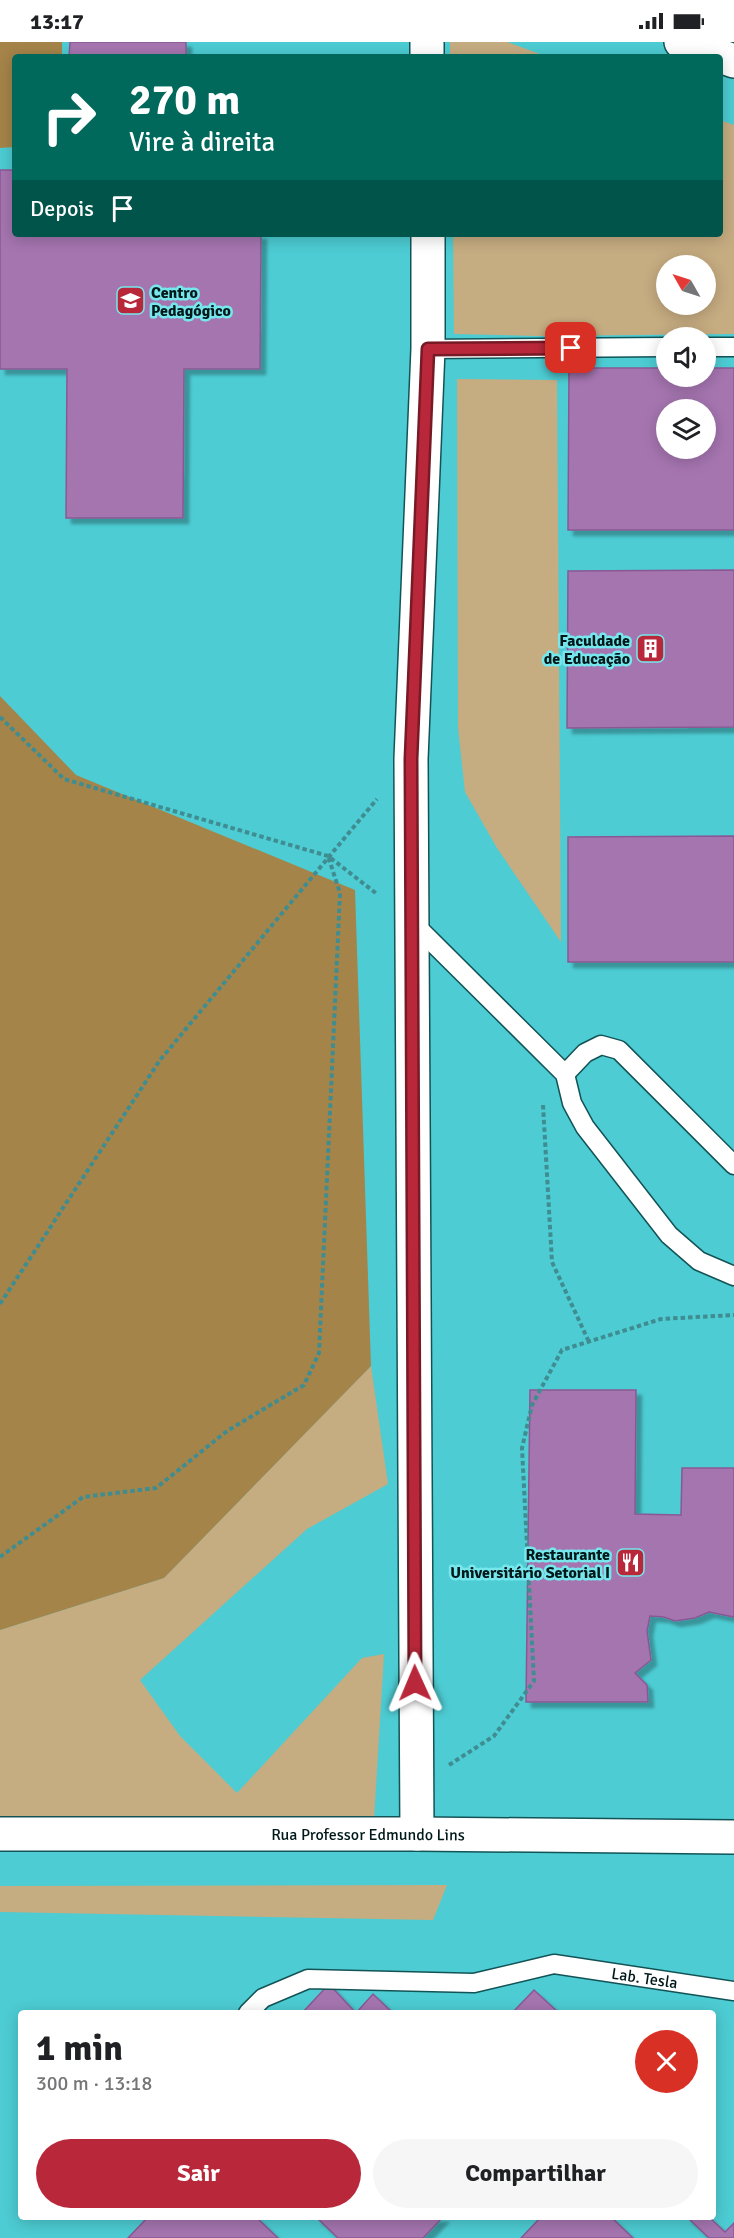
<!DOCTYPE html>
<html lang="pt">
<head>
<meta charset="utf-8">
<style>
	:root { --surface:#fff; --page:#f6f6f6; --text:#202124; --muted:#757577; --accent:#b9283a }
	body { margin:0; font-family:Signika,sans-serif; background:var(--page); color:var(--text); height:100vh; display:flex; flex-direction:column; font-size:22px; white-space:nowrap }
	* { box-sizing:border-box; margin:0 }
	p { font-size:20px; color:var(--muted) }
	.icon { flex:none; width:33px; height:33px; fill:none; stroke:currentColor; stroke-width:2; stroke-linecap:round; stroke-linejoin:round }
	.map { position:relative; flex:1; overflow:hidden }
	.drawer { position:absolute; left:18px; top:1968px; width:698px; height:210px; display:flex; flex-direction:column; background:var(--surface); border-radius:6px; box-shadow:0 3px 15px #0003 }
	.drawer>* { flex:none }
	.banner { position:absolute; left:12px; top:12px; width:711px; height:183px; border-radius:6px; box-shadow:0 3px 15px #0003; background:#00695c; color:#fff; overflow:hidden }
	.needle { width:39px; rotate:309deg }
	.buttons { position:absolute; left:656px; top:213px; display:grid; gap:12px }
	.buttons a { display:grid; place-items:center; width:60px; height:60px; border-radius:50%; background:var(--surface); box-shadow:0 3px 15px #0003; font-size:30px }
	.pin { position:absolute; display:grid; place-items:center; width:51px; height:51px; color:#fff; margin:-26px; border-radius:12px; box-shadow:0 3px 9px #0006 }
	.me { position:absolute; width:66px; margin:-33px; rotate:359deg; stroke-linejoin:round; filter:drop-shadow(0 0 4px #0008) }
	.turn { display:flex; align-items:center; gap:21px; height:126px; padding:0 18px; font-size:27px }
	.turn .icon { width:78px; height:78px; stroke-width:2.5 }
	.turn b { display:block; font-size:42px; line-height:51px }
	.then { display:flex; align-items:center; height:57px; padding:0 18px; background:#0003; gap:12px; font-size:22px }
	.round { display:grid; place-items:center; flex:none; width:63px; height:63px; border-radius:32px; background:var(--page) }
	.headline { display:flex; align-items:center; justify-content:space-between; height:102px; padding:0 18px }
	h1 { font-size:36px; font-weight:800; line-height:45px }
	.button { display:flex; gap:12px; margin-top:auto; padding:12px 18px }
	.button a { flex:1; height:69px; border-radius:36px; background:var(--accent); color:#fff; font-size:24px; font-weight:800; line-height:69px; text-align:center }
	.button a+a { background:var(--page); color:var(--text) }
	.status { display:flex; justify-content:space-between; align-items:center; height:42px; padding:0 30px; background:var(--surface); direction:ltr }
	.status svg { height:16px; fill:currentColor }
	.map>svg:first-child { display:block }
	.built { fill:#4dccd3; fill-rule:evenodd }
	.green { fill:#c6ac81; fill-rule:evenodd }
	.forest { fill:#a58449 }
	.building { fill:#a574b0; stroke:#895994; stroke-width:1.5; fill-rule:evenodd; filter:url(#shadow) }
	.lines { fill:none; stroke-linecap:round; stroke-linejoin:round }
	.lane-casing { stroke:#125356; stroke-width:21 }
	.street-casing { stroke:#125356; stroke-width:36 }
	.path { stroke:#3f8d91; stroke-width:4; stroke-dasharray:4.5 3; stroke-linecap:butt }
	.lane { stroke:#fff; stroke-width:18 }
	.street { stroke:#fff; stroke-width:33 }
	.route-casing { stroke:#781a26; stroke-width:15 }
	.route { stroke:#b9283a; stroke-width:10 }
	.labels { text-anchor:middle; stroke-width:5; stroke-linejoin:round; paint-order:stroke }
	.poi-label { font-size:16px; font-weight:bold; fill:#011819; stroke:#76e7ed; text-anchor:end }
	.street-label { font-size:16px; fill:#011819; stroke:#76e7ed }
</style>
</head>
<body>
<div class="status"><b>13:17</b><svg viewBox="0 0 49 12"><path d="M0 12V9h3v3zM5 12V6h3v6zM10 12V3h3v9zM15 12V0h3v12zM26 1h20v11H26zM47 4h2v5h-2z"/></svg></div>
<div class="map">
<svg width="734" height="2196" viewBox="0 0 734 2196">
	<defs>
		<filter id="shadow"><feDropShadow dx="5.5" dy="5.5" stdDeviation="1.5" flood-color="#0004"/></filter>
	</defs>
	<rect width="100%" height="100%" fill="#68dae0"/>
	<path class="built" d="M0,0h734v2196h-734zM15,15h705v177h-705zM666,224h39v38h-39zM666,296h39v38h-39zM666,368h39v38h-39zM21,1971h691v204h-691z"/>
	<path class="green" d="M450,0h57l41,15h-98z
		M720,78l14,5v209l-197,2 -83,-2 -1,-100h267zM666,224h39v38h-39z
		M457,337l100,1 4,562 -64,-94 -32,-56 -7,-64z
		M371,1324l17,118 -81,45 -167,151 40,56 57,57 125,-135 22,-4 -10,166 -374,2v-192l164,-52z
		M447,1843l-14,35 -433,-8v-26z"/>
	<path class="forest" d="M0,0h62v15h-47v90l-15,1z
		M0,654l76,79 279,115 16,476 -207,212 -164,52z"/>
	<path class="building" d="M70,0h116v15h-117z
		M0,128h15v64h246l-1,135h-76l-1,149h-117l1,-149h-67z
		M569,326h97v8h39v-8h29v162h-166zM666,368h39v38h-39z
		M734,528v157l-167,1 1,-157z
		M734,794v126h-166v-125z
		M530,1348h106l-1,124 46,1 1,-47h52v149l-25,-5 -14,6 -20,3 -11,-4 -14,-1 -3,15 4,29 -16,13 12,12 1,17h-122z
		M329,1942l27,29h-54z
		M534,1948l25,23h-47z
		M373,1952l20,19h-37z
		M148,2175h108l22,21h-150z
		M316,2175h127l-20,21h-85z
		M539,2175h72l22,21h-112l19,-20z
		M687,2175h22l16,15 9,-9v15h-25z"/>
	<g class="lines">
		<defs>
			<g id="lane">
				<path d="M705,305h29"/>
				<path d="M428,307l238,-2"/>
				<path d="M412,880l153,152 7,29 13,24 84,108 30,26 35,15"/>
				<path d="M565,1032l20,-21 16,-8 18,5 115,115"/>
				<path id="s1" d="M248,1971l15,-15 45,-19 166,4 80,-19 180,27"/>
			</g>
			<g id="street">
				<path d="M427,0v15"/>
				<path d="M681,0l53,19"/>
				<path id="s2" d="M0,1792h417l317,3"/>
				<path d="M417,1792l-6,-1075 17,-410v-115"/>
			</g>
		</defs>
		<use href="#lane" class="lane-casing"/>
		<use href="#street" class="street-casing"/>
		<path class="path" d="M0,675l64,62 264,77 49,38
			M543,1063l9,157 37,80
			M0,1262l160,-244 217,-261
			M0,1515l83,-60 73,-9 71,-57 77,-46 15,-32 21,-460 -12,-37
			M449,1723l45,-29 40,-55 -12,-233 10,-43 30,-55 99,-31 73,-4"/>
		<use href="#lane" class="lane"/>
		<use href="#street" class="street"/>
	</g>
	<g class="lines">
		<defs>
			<path id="route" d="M415,1641l-4,-924 17,-410 143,-1"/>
		</defs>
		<use href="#route" class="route-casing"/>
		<use href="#route" class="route"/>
	</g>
	<defs>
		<symbol id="school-square" viewBox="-11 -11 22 22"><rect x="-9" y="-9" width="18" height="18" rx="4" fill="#b9283a" stroke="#76e7ed"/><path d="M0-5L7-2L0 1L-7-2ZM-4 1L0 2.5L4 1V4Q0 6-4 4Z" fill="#fff"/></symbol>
		<symbol id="building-square" viewBox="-11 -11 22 22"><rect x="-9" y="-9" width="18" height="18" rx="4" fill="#b9283a" stroke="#76e7ed"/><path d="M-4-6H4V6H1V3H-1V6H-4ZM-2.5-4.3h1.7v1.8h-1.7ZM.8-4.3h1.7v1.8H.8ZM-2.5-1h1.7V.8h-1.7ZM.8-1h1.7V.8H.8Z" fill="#fff"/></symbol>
		<symbol id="restaurant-square" viewBox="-11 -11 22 22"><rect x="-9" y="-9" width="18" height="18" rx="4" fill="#b9283a" stroke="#76e7ed"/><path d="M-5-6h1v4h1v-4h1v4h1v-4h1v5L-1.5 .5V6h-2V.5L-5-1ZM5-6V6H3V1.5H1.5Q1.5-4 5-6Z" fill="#fff"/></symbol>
	</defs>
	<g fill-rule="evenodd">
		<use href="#school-square" x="114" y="242" width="33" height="33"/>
		<use href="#building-square" x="634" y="590" width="33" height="33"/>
		<use href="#restaurant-square" x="614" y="1504" width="33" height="33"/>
	</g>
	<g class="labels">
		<g class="poi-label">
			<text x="151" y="256" text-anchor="start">Centro<tspan x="151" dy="18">Pedagógico</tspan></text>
			<text x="630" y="604">Faculdade<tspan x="630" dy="18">de Educação</tspan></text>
			<text x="610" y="1518">Restaurante<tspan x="610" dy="18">Universitário Setorial I</tspan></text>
		</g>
		<g class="street-label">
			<text dy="6" stroke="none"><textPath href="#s2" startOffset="368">Rua Professor Edmundo Lins</textPath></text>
			<text dy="6" stroke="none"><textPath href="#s1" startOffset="410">Lab. Tesla</textPath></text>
		</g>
	</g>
</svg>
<div class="buttons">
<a><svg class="needle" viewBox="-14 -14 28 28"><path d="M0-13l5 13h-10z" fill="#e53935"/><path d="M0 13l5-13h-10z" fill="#757577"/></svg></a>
<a><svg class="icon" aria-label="sound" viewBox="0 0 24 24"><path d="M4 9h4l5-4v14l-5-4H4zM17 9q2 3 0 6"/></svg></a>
<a><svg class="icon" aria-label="layers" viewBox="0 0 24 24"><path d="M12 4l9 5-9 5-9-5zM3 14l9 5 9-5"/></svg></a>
</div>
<div class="pin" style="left:571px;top:306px;background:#d93025"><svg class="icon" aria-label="arrive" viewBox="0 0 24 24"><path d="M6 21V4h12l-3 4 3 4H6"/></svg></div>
<svg class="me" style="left:415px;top:1641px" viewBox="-20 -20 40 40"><path d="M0-17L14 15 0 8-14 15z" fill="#b9283a" stroke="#fff" stroke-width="4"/></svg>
<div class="banner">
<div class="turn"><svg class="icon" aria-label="right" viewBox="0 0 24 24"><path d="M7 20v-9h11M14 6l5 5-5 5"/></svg><div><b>270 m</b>Vire à direita</div></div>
<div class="then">Depois<svg class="icon" aria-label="arrive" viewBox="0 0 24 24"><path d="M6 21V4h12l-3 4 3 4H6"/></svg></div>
</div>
<section class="drawer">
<div class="headline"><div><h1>1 min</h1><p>300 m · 13:18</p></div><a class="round" style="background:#d93025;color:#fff"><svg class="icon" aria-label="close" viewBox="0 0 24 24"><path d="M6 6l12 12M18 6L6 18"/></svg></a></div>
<div class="button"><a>Sair</a><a>Compartilhar</a></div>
</section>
</div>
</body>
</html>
